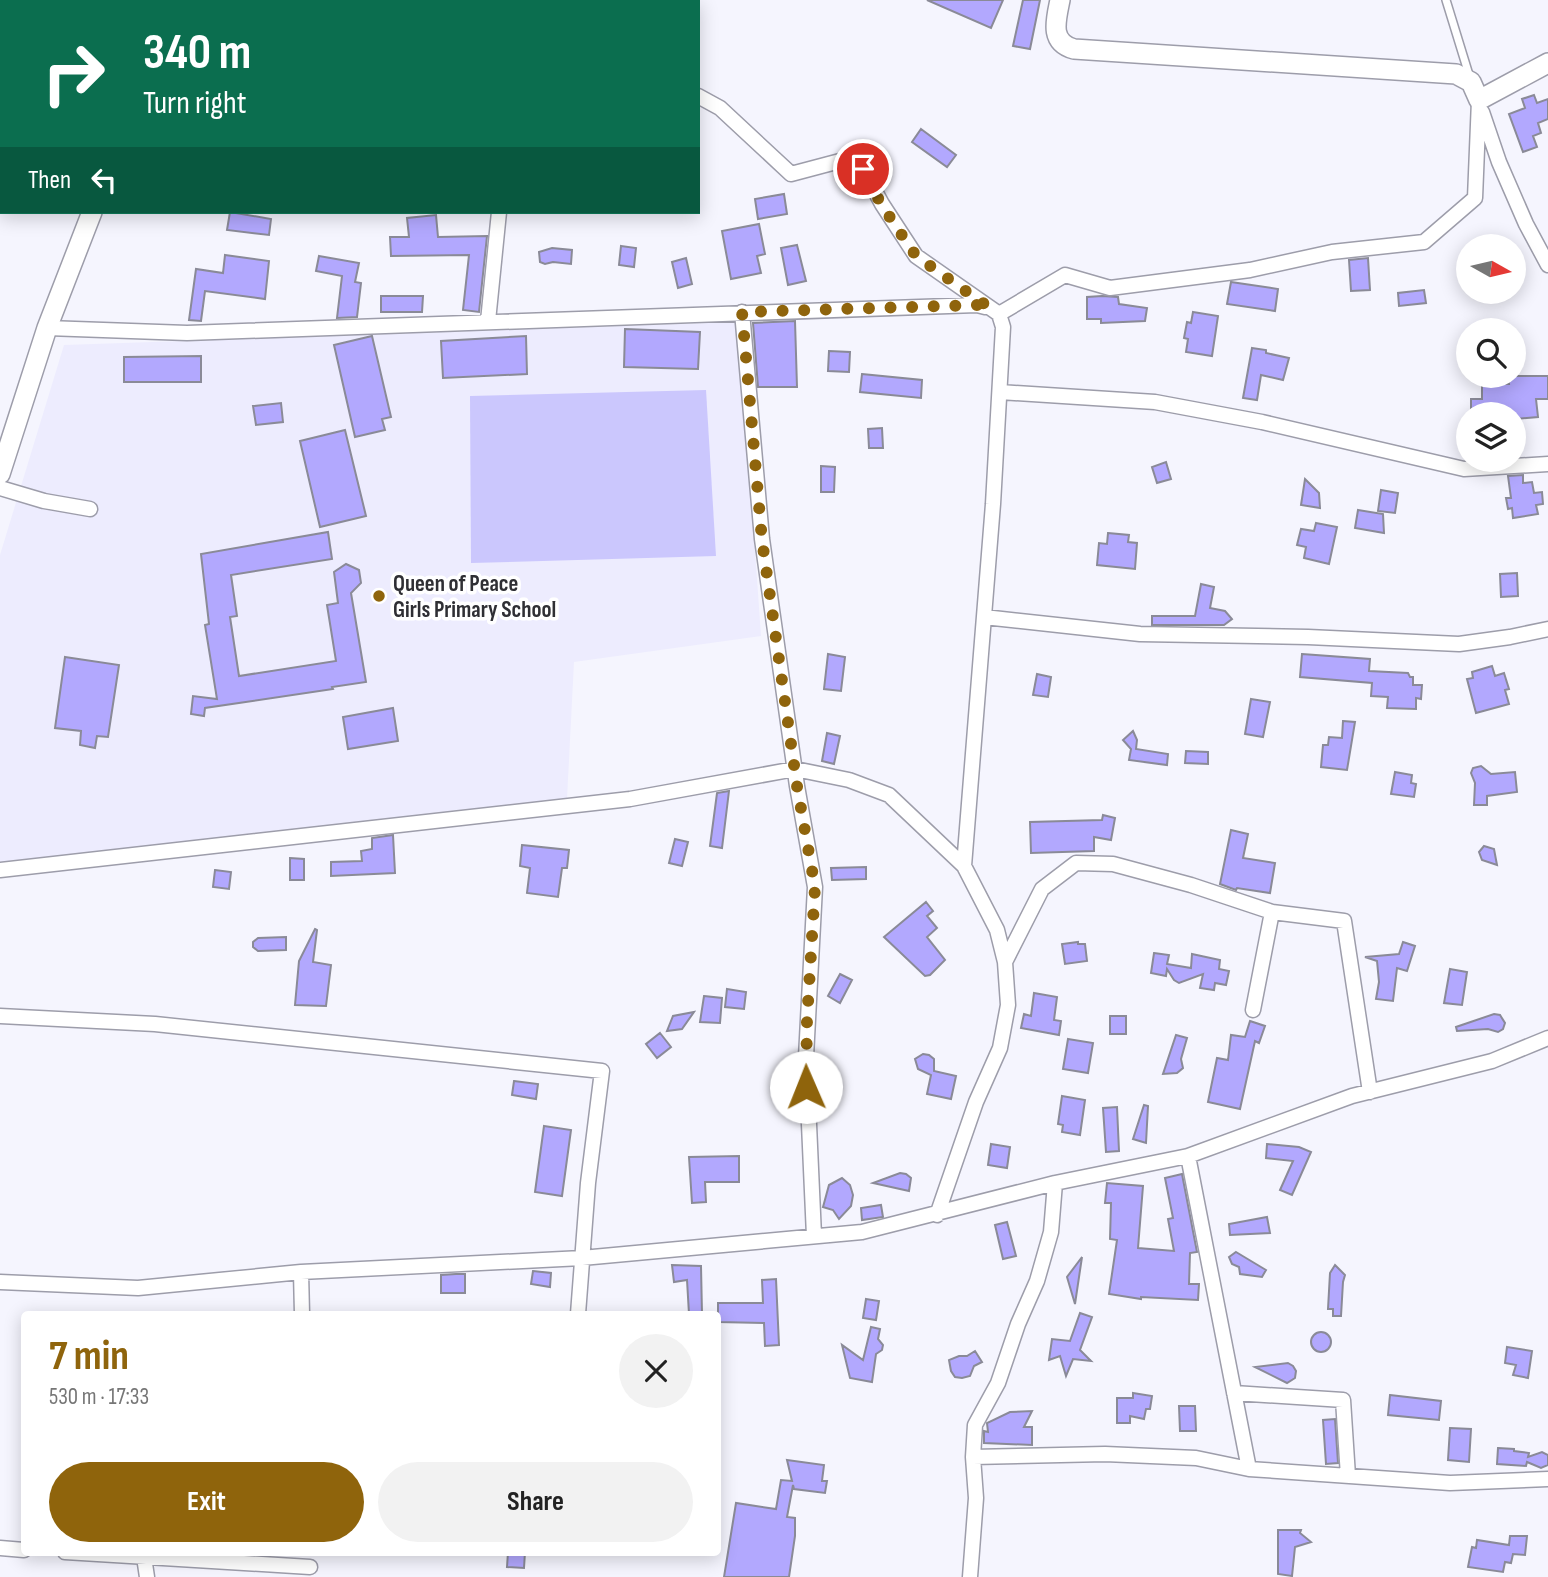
<!DOCTYPE html>
<html lang="en">
<head>
<meta charset="utf-8">
<style>
	:root { --surface:#fff; --page:#f2f2f2; --text:#222; --muted:#767676; --accent:#8f640c }
	body { margin:0; font-family:"Sofia Sans Condensed",sans-serif; background:var(--page); color:var(--text); height:100vh; display:flex; flex-direction:column; font-size:26px; white-space:nowrap }
	* { box-sizing:border-box; margin:0 }
	p { font-size:23px; color:var(--muted) }
	.icon { flex:none; width:38px; height:38px; fill:none; stroke:currentColor; stroke-width:2; stroke-linecap:round; stroke-linejoin:round }
	.map { position:relative; flex:1; overflow:hidden }
	.panel { position:absolute; left:21px; top:1311px; width:700px; height:245px; display:flex; flex-direction:column; background:var(--surface); border-radius:7px; box-shadow:0 4px 18px #0003 }
	.panel>* { flex:none }
	.banner { position:absolute; left:0px; top:0px; width:700px; height:214px; box-shadow:0 4px 18px #0003; background:#0b6e4f; color:#fff; overflow:hidden }
	.needle { width:46px; rotate:98deg }
	.fabs { position:absolute; left:1456px; top:234px; display:grid; gap:14px }
	.fabs a { display:grid; place-items:center; width:70px; height:70px; border-radius:50%; background:var(--surface); box-shadow:0 4px 18px #0003; font-size:35px }
	.pin { position:absolute; display:grid; place-items:center; width:60px; height:60px; color:#fff; margin:-30px; border:4px solid #fff; border-radius:50%; box-shadow:0 2px 7px #0007 }
	.me { position:absolute; width:77px; margin:-38px; rotate:359deg; stroke-linejoin:round; filter:drop-shadow(0 0 5px #0008) }
	.turn { display:flex; align-items:center; gap:24px; height:147px; padding:0 28px; font-size:32px }
	.turn .icon { width:91px; height:91px; stroke-width:2.5 }
	.turn b { display:block; font-size:49px; line-height:60px }
	.then { display:flex; align-items:center; height:66px; padding:0 28px; background:#0003; gap:14px; font-size:26px }
	.round { display:grid; place-items:center; flex:none; width:74px; height:74px; border-radius:37px; background:var(--page) }
	.head { display:flex; align-items:center; justify-content:space-between; height:119px; padding:0 28px }
	h1 { font-size:42px; font-weight:700; line-height:52px; color:var(--accent) }
	.primary-button { display:flex; gap:14px; margin-top:auto; padding:14px 28px }
	.primary-button a { flex:1; height:80px; border-radius:42px; background:var(--accent); color:#fff; font-size:28px; font-weight:700; line-height:80px; text-align:center }
	.primary-button a+a { background:var(--page); color:var(--text) }
	.map>svg:first-child { display:block }
	.built { fill:#edecfe }
	.green { fill:#cbc7fd }
	.building { fill:#b2a8fe; stroke:#8a8a97; stroke-width:2 }
	.lines { fill:none; stroke-linecap:round; stroke-linejoin:round }
	.lane-casing { stroke:#9d9daa; stroke-width:10 }
	.street-casing { stroke:#9d9daa; stroke-width:17 }
	.secondary-casing { stroke:#9d9daa; stroke-width:22 }
	.lane { stroke:#fff; stroke-width:7 }
	.street { stroke:#fff; stroke-width:14 }
	.secondary { stroke:#fff; stroke-width:19 }
	.route { stroke:#8f640c; stroke-width:12; stroke-dasharray:0 21.6 }
	.poi-dot { fill:#8f640c; stroke:#fff; stroke-width:2.5 }
	.labels { text-anchor:middle; stroke-width:7; stroke-linejoin:round; paint-order:stroke }
	.poi-label { font-size:23px; font-weight:bold; fill:#2f2f34; stroke:#fff; text-anchor:start }
</style>
</head>
<body>
<div class="map">
<svg width="1548" height="1577" viewBox="0 0 1548 1577">
	<rect width="100%" height="100%" fill="#f5f5fe"/>
	<path class="built" d="M739,322l22,314 -187,26 -7,137 -567,64v-308l64,-210z"/>
	<path class="green" d="M706,390l10,166 -245,7 -1,-167z"/>
	<path class="building" d="M927,0h76l-12,28z
		M1023,0h17l-10,49 -17,-3z
		M1534,95l3,8 11,-4v20l-10,4 3,10 -8,3 4,11 -14,5 -14,-38 16,-6 -3,-9z
		M921,129l35,26 -9,12 -35,-25z
		M784,194l3,20 -29,5 -3,-20z
		M230,212l41,7 -2,16 -42,-5z
		M436,215l2,22 49,-1 -8,76 -16,-2 6,-55 -78,1 -1,-19h19l-2,-19z
		M759,224l6,30 -8,2 4,17 -30,6 -9,-48z
		M797,245l9,36 -18,4 -7,-37z
		M621,246l15,2 -2,19 -15,-2z
		M552,248l20,2 -1,14 -18,-2 -8,2 -5,-2 -1,-10z
		M225,255l44,6 -4,38 -60,-8 -4,30 -12,-1 7,-51 27,4z
		M319,256l40,7 -4,19 6,1 -4,34 -20,1 5,-42 -26,-5z
		M686,258l6,26 -14,4 -6,-26z
		M1368,258l2,32 -19,1 -2,-31z
		M1231,282l47,7 -3,22 -48,-7z
		M1424,290l2,13 -27,3 -1,-13z
		M381,296h42l-1,16h-41z
		M1102,296l16,1 1,7 28,4 -2,13 -44,2v-4h-14v-22z
		M1193,312l25,4 -6,40 -26,-4 2,-13 -4,-1 3,-16 4,1z
		M795,321l2,66h-39l-5,-64z
		M625,329l75,3 -2,37 -74,-2z
		M372,336l19,81 -9,2 3,11 -30,7 -21,-92z
		M526,336l1,38 -84,4 -2,-37z
		M1252,348l14,2v3l23,5 -6,22 -22,-5 -4,25 -14,-2z
		M829,351l21,1 -1,20 -21,-1z
		M201,356v26h-77v-25z
		M862,374l60,6 -1,18 -61,-6z
		M1508,376h40v23h-12l2,18 -22,2v-4h-45v-16h11v-16l27,1z
		M281,403l2,19 -27,3 -3,-19z
		M882,428l1,20h-14l-1,-19z
		M345,430l21,86 -46,11 -20,-86z
		M1166,462l5,17 -14,4 -5,-16z
		M821,466l14,1 -1,25h-13z
		M1523,475v8l9,-1 2,11 8,-1 1,12 -7,1 2,9 -25,4 -1,-10 -4,1 -2,-11h5l-3,-22z
		M1305,479l14,14 1,15 -19,-3z
		M1381,490l17,3 -3,20 -17,-2z
		M1358,510l25,4 1,19 -29,-5z
		M1316,523l21,4 -8,37 -25,-6 2,-11 -9,-2 4,-16 13,2z
		M328,532l4,27 -101,16 6,41 -7,1 9,59 97,-15 -9,-56 11,-2 -4,-31 12,-8 13,6 2,13 -10,10 15,89 -34,5 1,2 -128,19 -1,8 -13,-2 2,-18 24,3 -12,-74 4,-1 -8,-70z
		M1108,533l21,2 -1,7 9,1 -2,26 -38,-4 2,-22 8,1z
		M1517,573l1,23 -17,1 -1,-23z
		M1201,584l13,3 -4,21 15,3 7,8 -8,6h-72v-9h43z
		M828,654l17,3 -4,34 -17,-2z
		M1302,654l68,5 -1,12 39,2 2,4h3v8h9l-1,14 -5,-1v11l-29,-1 1,-11 -17,-1 1,-13 -72,-6z
		M65,657l54,8 -11,72 -11,-1 -2,12 -15,-3 1,-14 -26,-3z
		M1492,666l3,10 9,-3 5,16 -4,1 4,14 -33,9 -9,-34 6,-1 -1,-6z
		M1037,674l14,3 -3,20 -15,-2z
		M1251,699l19,3 -7,35 -18,-3z
		M393,708l5,33 -50,8 -5,-32z
		M1343,721l12,1 -8,48 -26,-3 2,-22h5l1,-8 13,1z
		M1133,731l4,9 -1,9 32,5 -1,11 -38,-5 2,-11 -8,-9z
		M827,733l13,3 -6,28 -12,-3z
		M1186,751l22,1v12l-23,-1z
		M1481,766l10,8 24,-2 2,20 -30,4v9h-13l1,-22 -4,-10 2,-5z
		M1395,772l17,3 -1,8 5,1 -2,13 -23,-3z
		M729,791l-7,57 -12,-2 7,-53z
		M1103,815l12,3 -4,22 -17,-3v14l-63,2 -1,-31 72,-2z
		M1231,830l17,4 -5,24 32,5 -5,30 -33,-5 -1,2 -16,-6z
		M393,835l2,38 -64,3v-14l31,-1 -1,-10 11,-2v-11z
		M675,839l13,3 -6,24 -13,-3z
		M522,845l47,5 -2,18h-5l-4,29 -31,-4 3,-25 -10,-2z
		M1484,846l10,3 3,16 -15,-5 -3,-8z
		M290,858l14,1v21h-14z
		M866,867v12l-34,1 -1,-12z
		M215,870l16,2 -2,17 -16,-2z
		M926,902l7,9 -6,5 10,12 -10,9 18,23 -15,15 -5,1 -41,-39z
		M315,929l2,1 -4,32 18,3 -5,41 -31,-1 4,-44z
		M286,937v13l-28,1 -5,-4v-5l5,-4z
		M1078,942v2h7l2,17 -22,3 -3,-20z
		M1403,942l12,4 -8,25 -10,-3 -4,33 -17,-2 3,-17 -2,-21 -12,-4 34,-3z
		M1154,953l15,2 -2,9 24,4 1,-14 28,6 -1,9 10,2 -3,14 -11,-2 -1,7 -14,-2 3,-14 -24,9 -5,-3 -7,-11 -1,7 -15,-3z
		M1450,969l17,3 -5,33 -18,-2z
		M840,974l12,6 -12,23 -12,-7z
		M727,989l19,3 -2,17 -19,-2z
		M1034,993l23,4 -3,23 7,1 -2,14 -38,-7 3,-14 7,2z
		M704,996l18,2 -2,25 -20,-1z
		M694,1012l-12,17 -15,2 6,-15z
		M1494,1014l6,1 5,8 -2,6 -5,3 -10,-3 -31,2 -1,-4z
		M1110,1016h16v18h-16z
		M1250,1021l15,5 -6,17 -4,-2 -15,68 -32,-7 9,-44 11,2 3,-25 14,2z
		M660,1033l11,14 -14,11 -11,-14z
		M1176,1035l11,3 -6,21 2,9 -6,5 -14,1z
		M1068,1039l25,4 -5,30 -25,-4z
		M923,1054l6,1 5,4v12l22,5 -5,23 -24,-5 4,-19 -13,-6 -3,-10z
		M514,1081l24,3 -2,15 -24,-4z
		M1062,1096l23,4 -5,35 -18,-3 1,-7 -5,-1z
		M1144,1105l4,1 -2,37 -13,-4z
		M1117,1107l2,44 -13,1 -3,-44z
		M544,1126l27,4 -9,66 -27,-4z
		M991,1144l19,3 -3,21 -19,-3z
		M1267,1144l32,3 12,5 -19,43 -12,-5 13,-29 -27,-3z
		M739,1156v26h-34l1,20 -14,1 -3,-46z
		M900,1173l6,1 5,4 -2,13 -36,-8z
		M1182,1174l15,78 -7,1 -1,31h10l-1,16 -57,-3v2l-32,-5 8,-54 -7,-1 1,-36h-6l2,-20 36,3 -5,62 36,3 -6,-32 5,-1 -8,-40z
		M842,1178l8,7 3,10 -2,11 -12,13 -6,-9 -10,-3 6,-22z
		M881,1205l2,12 -21,3 -1,-12z
		M1267,1217l3,16 -40,2 -1,-11z
		M1007,1222l9,34 -13,3 -8,-34z
		M1236,1252l30,18 -4,7 -22,-3 -1,-7 -7,-3 -3,-7z
		M1082,1257l-7,47 -8,-27z
		M672,1265l29,1 1,48h-13l-2,-34 -13,2z
		M1335,1265l10,10 -2,7 -2,34h-8v-7h-5l2,-36z
		M533,1271l18,2 -1,14 -19,-3z
		M456,1274h9v19h-24v-18z
		M776,1279l3,66 -14,1 -1,-23 -46,-1v-19h45l-1,-23z
		M866,1299l13,2 -3,19 -13,-2z
		M1080,1313l12,4 -12,33 11,11 -18,-2 -7,17 -6,-20 -11,4 3,-21 18,2z
		M871,1327l9,2 -2,10 5,6 -1,5 -6,4 -4,28 -22,-4 -8,-33 21,15z
		M1311 1342a10 10 0 1 1 20 0a10 10 0 1 1-20 0Z
		M1507,1347l25,4 -4,27 -15,-3 3,-10 -11,-2z
		M975,1351l7,11 -8,4 -4,10 -8,2 -7,-1 -4,-6 -2,-11 10,-4h8z
		M1288,1363l5,3 3,5 -1,7 -8,5 -32,-16z
		M1133,1393l19,3 -2,13h-4l-2,10 -14,-3v7h-13v-25h16z
		M1390,1395l51,6 -2,19 -51,-5z
		M1179,1406h16l1,25h-16z
		M1032,1411l-8,16h8v18l-48,-2v-12l4,1 -1,-9 23,-11z
		M1335,1419l3,44 -12,1 -3,-44z
		M1450,1428l21,1 -2,33 -21,-2z
		M1498,1448l16,1v2l15,2 -1,4 14,-5 6,3v10l-7,3 -14,-6 -1,4 -29,-2z
		M787,1460l37,5 -2,16h5l-2,12 -31,-4 -1,-4 -6,32 8,1v18l-6,41h-65l12,-74 40,6 5,-29 11,1z
		M1278,1530h23l-1,3 11,9 -16,5 -3,29 -14,-2z
		M1510,1536h17l-2,19 -12,-1 -2,9 -6,-1 -2,10 -35,-5 4,-20 4,1 1,-8 32,5z
		M508,1552h17l-1,16 -17,-1z"/>
	<g class="lines">
		<defs>
			<path id="lane" d="M1446,0l24,78"/>
			<path id="street" d="M428,0v2
				M601,0l2,2
				M698,96l22,12 71,66 49,-13 23,8 19,35 34,52 83,58 4,13 -10,177 -29,362
				M1482,112l17,50 27,62 22,41
				M742,312l20,227 35,247 18,101 -9,170 8,179
				M999,314l66,-39 45,13 140,-18 82,-18 92,-10 51,-44 4,-98
				M488,321l11,-109
				M47,328l140,5 790,-28 8,2
				M1000,392l155,10 107,20 202,47 84,-5
				M0,488l44,13 46,8
				M984,617l156,17 168,3 151,7 51,-7 38,-8
				M0,870l630,-71 165,-30 54,11 40,15 75,71 33,64 8,32 3,43 -8,43 -24,54 -39,113
				M1272,912l72,9 26,171
				M1005,962l37,-73 34,-26 37,1 78,21 81,27 -19,98
				M0,1016l155,8 447,47 -14,112 -10,131
				M1188,1156l61,313
				M301,1272l1,42
				M0,1282l138,6 163,-16 281,-14 280,-26 193,-49 133,-27 164,-60 140,-35 56,-23
				M1234,1393l109,7 5,76
				M973,1457l132,-3 91,4 53,11 201,14 98,-4
				M0,1548l24,2
				M65,1552l245,15
				M144,1557l3,20
				M970,1577l6,-79 -3,-41 2,-32 23,-42 20,-59 19,-43 14,-49 4,-49"/>
			<path id="secondary" d="M1060,0c-4,20 -11,42 14,49l382,25 15,8 8,18 69,-37
				M169,2v-2
				M0,474l47,-146 45,-116"/>
		</defs>
		<use href="#lane" class="lane-casing"/>
		<use href="#street" class="street-casing"/>
		<use href="#secondary" class="secondary-casing"/>
		<use href="#lane" class="lane"/>
		<use href="#street" class="street"/>
		<use href="#secondary" class="secondary"/>
	</g>
	<g class="lines">
		<path class="route" d="M806,1087l1,-67 8,-133 -18,-101 -35,-246 -20,-228 235,-7 13,3 -74,-52 -35,-52 -18,-35"/>
	</g>
	<circle class="poi-dot" cx="379" cy="596" r="7"/>
	<g class="labels">
		<g class="poi-label">
			<text x="393" y="591">Queen of Peace<tspan x="393" dy="26">Girls Primary School</tspan></text>
		</g>
	</g>
</svg>
<div class="fabs">
<a><svg class="needle" viewBox="-14 -14 28 28"><path d="M0-13l5 13h-10z" fill="#e53935"/><path d="M0 13l5-13h-10z" fill="#767676"/></svg></a>
<a><svg class="icon" aria-label="search" viewBox="0 0 24 24"><circle cx="10" cy="10" r="6"/><path d="M15 15l6 6"/></svg></a>
<a><svg class="icon" aria-label="layers" viewBox="0 0 24 24"><path d="M12 4l9 5-9 5-9-5zM3 14l9 5 9-5"/></svg></a>
</div>
<div class="pin" style="left:863px;top:169px;background:#d93025"><svg class="icon" aria-label="arrive" viewBox="0 0 24 24"><path d="M6 21V4h12l-3 4 3 4H6"/></svg></div>
<svg class="me" style="left:806px;top:1087px" viewBox="-20 -20 40 40"><circle r="19" fill="#fff"/><path d="M0-13L10 11 0 6-10 11z" fill="#8f640c"/></svg>
<div class="banner">
<div class="turn"><svg class="icon" aria-label="right" viewBox="0 0 24 24"><path d="M7 20v-9h11M14 6l5 5-5 5"/></svg><div><b>340 m</b>Turn right</div></div>
<div class="then">Then<svg class="icon" aria-label="left" viewBox="0 0 24 24"><path d="M17 20v-9H6M10 6l-5 5 5 5"/></svg></div>
</div>
<section class="panel">
<div class="head"><div><h1>7 min</h1><p>530 m · 17:33</p></div><a class="round"><svg class="icon" aria-label="close" viewBox="0 0 24 24"><path d="M6 6l12 12M18 6L6 18"/></svg></a></div>
<div class="primary-button"><a>Exit</a><a>Share</a></div>
</section>
</div>
</body>
</html>
